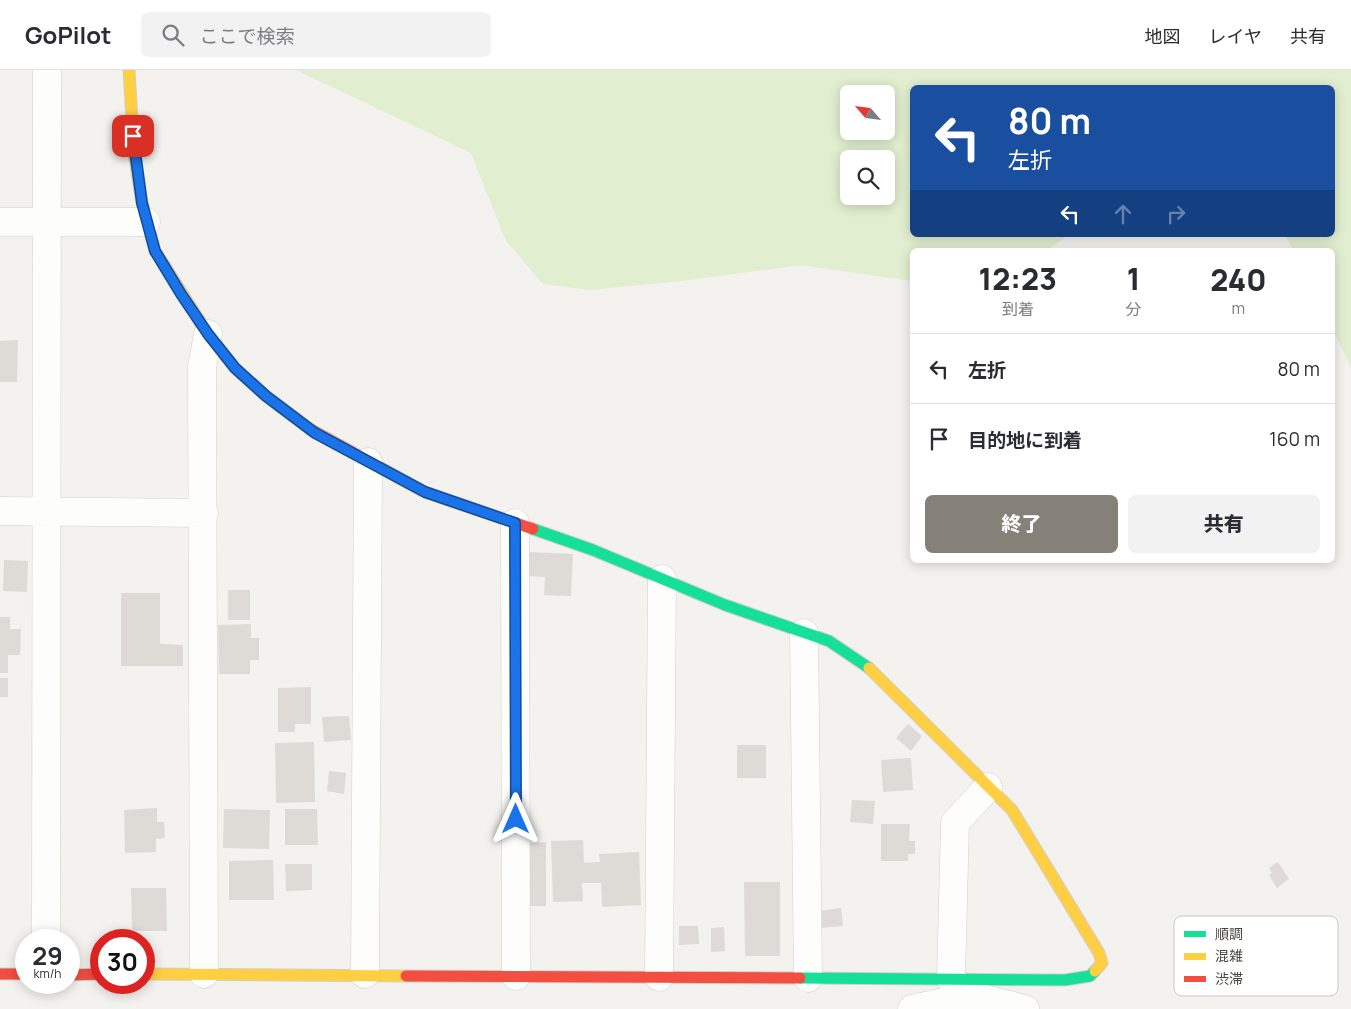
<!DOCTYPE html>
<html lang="ja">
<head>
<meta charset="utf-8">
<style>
	:root { --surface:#fff; --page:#f2f2f3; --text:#2b2b33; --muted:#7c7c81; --line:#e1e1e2; --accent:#868178 }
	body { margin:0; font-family:Manrope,"Noto Sans JP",sans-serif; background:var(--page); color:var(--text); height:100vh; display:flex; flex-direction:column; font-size:19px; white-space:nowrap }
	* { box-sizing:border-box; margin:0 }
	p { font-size:16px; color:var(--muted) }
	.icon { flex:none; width:28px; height:28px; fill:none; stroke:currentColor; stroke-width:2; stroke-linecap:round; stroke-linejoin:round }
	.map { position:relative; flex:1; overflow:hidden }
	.drawer { position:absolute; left:910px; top:178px; width:425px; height:315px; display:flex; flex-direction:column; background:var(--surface); border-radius:8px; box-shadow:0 2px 12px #0003 }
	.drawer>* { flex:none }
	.top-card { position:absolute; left:910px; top:15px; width:425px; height:152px; border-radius:8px; box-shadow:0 2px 12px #0003; background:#1a4fa0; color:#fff; overflow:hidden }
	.needle { width:32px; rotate:298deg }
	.tools { position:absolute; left:840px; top:15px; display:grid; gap:10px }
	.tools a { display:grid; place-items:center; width:55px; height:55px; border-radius:8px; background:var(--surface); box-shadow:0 2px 12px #0003; font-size:25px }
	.speed { position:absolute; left:15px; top:859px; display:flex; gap:10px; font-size:25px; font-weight:700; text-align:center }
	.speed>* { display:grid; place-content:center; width:65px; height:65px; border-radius:50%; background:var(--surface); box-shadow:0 2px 12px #0003; line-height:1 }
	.speed small { font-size:12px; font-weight:400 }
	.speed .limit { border:8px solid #d22; background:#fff; color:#111 }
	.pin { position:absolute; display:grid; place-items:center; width:42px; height:42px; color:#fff; margin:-21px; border-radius:10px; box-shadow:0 2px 8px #0006 }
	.me { position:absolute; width:55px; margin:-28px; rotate:0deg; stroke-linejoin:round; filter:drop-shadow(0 0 4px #0008) }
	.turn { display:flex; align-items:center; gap:18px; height:105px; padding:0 15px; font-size:22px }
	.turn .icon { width:65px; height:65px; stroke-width:2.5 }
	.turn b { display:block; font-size:35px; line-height:42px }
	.lanes { display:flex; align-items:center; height:48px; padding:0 15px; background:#0003; justify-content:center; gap:25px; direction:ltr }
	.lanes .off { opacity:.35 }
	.eta { display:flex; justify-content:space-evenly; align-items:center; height:85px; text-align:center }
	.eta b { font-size:30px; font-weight:800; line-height:35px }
	.button { display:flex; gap:10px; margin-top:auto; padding:10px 15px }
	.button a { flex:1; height:58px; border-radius:8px; background:var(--accent); color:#fff; font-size:20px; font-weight:800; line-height:58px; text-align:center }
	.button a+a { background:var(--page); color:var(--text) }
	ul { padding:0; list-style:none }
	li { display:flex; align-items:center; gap:15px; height:70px; padding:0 15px; border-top:1px solid var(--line) }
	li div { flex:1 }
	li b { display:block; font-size:19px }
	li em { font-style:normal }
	header { display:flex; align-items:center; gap:30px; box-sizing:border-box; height:70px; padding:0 25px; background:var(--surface); border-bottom:1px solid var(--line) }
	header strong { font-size:24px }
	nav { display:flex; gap:28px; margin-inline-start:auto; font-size:18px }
	.search { width:350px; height:45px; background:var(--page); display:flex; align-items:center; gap:12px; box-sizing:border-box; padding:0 18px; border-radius:8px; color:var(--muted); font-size:19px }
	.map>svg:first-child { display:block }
	.green { fill:#e1eecf; fill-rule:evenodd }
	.building { fill:#dedbd6 }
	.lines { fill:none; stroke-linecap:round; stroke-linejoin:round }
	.street-casing { stroke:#d2d0cb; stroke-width:29 }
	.fast-casing { stroke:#d3cfc5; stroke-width:13 }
	.slow-casing { stroke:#d3cfc5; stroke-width:13 }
	.jam-casing { stroke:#d3cfc5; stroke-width:13 }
	.street { stroke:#fdfdfc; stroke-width:28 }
	.fast { stroke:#16e098; stroke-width:11 }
	.slow { stroke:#ffcf43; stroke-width:11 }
	.jam { stroke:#f24e42; stroke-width:11 }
	.route-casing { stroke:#114b97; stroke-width:12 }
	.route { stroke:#1a73e8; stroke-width:9 }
	.key { fill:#fff; stroke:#c9c7c4; stroke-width:1 }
	.key-label { font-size:14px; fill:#4b4439 }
</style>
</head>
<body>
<header>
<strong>GoPilot</strong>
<div class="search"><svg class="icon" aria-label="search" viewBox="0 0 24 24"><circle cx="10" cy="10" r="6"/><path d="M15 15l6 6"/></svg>ここで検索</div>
<nav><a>地図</a><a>レイヤ</a><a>共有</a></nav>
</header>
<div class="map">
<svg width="1351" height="939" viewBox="0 0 1351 939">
	<rect width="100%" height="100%" fill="#f4f2ee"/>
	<path class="green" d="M296,0h1055v298l-18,-38 -1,-80h-39l-8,-15h47v-147h-420v147h157l-22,15h-135v31l-111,-16 -120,16 -91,9 -47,-6 -37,-43 -35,-88zM849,24h37v37h-37zM849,89h37v37h-37z"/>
	<path class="building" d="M18,270l-1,42h-17v-41z
		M528,482l45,2 -2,42 -27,-1 1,-18 -18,-1z
		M4,490l24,1 -1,31 -24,-1z
		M228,520h22v30h-22z
		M121,523h39v51l23,1v21h-62z
		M0,547h10v12h11l-1,26h-12v18h-8z
		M251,554v14h8v22h-9v14h-31l-1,-49z
		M0,608h8v19h-8z
		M311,617v37h-16v8h-17v-44z
		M349,646l2,24 -27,2 -2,-25z
		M908,654l14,12 -11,15 -15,-13z
		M314,672l1,60 -39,1 -1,-60z
		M737,675h29v33h-29z
		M911,688l2,32 -30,2 -2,-32z
		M329,701l17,2 -2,21 -17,-3z
		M852,730l23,1 -2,23 -23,-2z
		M157,738v14h7l1,16 -9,1v13l-31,1 -1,-43z
		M224,739l46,1 -1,39 -46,-1z
		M285,739h32l1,36h-33z
		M881,754h29l-1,17h6v13h-7v7h-27z
		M583,770l1,23 16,-1 -1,-8 40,-2 2,53 -39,2 -1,-24h-19l1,18 -30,1 -2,-61z
		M546,772v64h-18v-63z
		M273,790l1,40h-45v-39z
		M1278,792l11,17 -12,9 -8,-13 3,-2 -3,-5z
		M285,794h27v26l-26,1z
		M744,812h36v74h-35z
		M131,818h35l1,43h-35z
		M841,838l2,18 -23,2 -1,-17z
		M679,856h19l1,18 -20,1z
		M724,857l1,24 -14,1v-24z"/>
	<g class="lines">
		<defs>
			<path id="street" d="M0,152h146
				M0,441l204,2
				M515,453l1,453
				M804,563l4,345
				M46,870l1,-870
				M204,904l-2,-607 6,-33
				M365,904l3,-512
				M659,907l3,-398
				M951,909l4,-156 33,-36
				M912,939l60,-13 53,13"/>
			<path id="fast" d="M533,459l60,21 132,55 104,36 40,27
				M800,908l265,2 25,-4 5,-5"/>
			<path id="slow" d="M129,0l5,83 8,50 13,48 53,83 27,34 31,28 44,33
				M869,598l143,142 87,143 3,10 -7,8
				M144,904l262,2"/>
			<path id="jam" d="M310,359l115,63 108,37
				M0,904h26
				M69,905l32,-1
				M406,906l394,2"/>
		</defs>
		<use href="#street" class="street-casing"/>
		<use href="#fast" class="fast-casing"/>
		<use href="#slow" class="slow-casing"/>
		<use href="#jam" class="jam-casing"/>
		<use href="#street" class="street"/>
		<use href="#fast" class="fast"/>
		<use href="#slow" class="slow"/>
		<use href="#jam" class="jam"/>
	</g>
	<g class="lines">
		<defs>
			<path id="route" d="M133,66l9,67 13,48 26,43 27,40 27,34 31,28 49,37 110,59 90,31 1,296"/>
		</defs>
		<use href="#route" class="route-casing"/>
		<use href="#route" class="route"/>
	</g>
	<rect x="1174" y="846" width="164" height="80" rx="8" class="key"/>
	<rect x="1184" y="861" width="22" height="6" fill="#16e098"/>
	<rect x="1184" y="883" width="22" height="7" fill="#ffcf43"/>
	<rect x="1184" y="906" width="22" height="6" fill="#f24e42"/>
	<g class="key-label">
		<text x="1215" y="869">順調</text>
		<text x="1215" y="891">混雑</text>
		<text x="1215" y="914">渋滞</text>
	</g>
</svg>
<div class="tools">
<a><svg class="needle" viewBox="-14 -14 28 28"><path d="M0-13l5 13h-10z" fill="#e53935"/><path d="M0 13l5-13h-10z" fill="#7c7c81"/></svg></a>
<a><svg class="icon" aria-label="search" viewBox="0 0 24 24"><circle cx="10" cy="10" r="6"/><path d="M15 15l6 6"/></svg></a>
</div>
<div class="speed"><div>29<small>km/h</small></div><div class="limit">30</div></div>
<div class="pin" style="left:133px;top:66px;background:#d93025"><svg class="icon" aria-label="arrive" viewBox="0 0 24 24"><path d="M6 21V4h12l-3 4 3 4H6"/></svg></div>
<svg class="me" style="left:516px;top:749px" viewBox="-20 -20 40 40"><path d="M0-17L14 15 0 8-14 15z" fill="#1a73e8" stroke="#fff" stroke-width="4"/></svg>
<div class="top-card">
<div class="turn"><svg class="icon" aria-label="left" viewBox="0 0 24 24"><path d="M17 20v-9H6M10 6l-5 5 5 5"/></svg><div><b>80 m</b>左折</div></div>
<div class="lanes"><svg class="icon" aria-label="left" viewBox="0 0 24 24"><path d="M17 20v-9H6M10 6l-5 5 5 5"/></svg><svg class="icon off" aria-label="ahead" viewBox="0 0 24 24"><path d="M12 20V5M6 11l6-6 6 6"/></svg><svg class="icon off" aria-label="right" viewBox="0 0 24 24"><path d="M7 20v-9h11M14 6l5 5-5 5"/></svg></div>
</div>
<section class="drawer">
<div class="eta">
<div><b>12:23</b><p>到着</p></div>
<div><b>1</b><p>分</p></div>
<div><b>240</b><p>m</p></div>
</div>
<ul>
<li><svg class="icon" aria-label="left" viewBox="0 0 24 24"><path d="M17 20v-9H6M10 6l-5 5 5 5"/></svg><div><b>左折</b></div><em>80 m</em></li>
<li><svg class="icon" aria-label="arrive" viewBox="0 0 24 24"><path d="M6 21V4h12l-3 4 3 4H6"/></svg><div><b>目的地に到着</b></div><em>160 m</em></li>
</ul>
<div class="button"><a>終了</a><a>共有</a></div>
</section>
</div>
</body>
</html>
